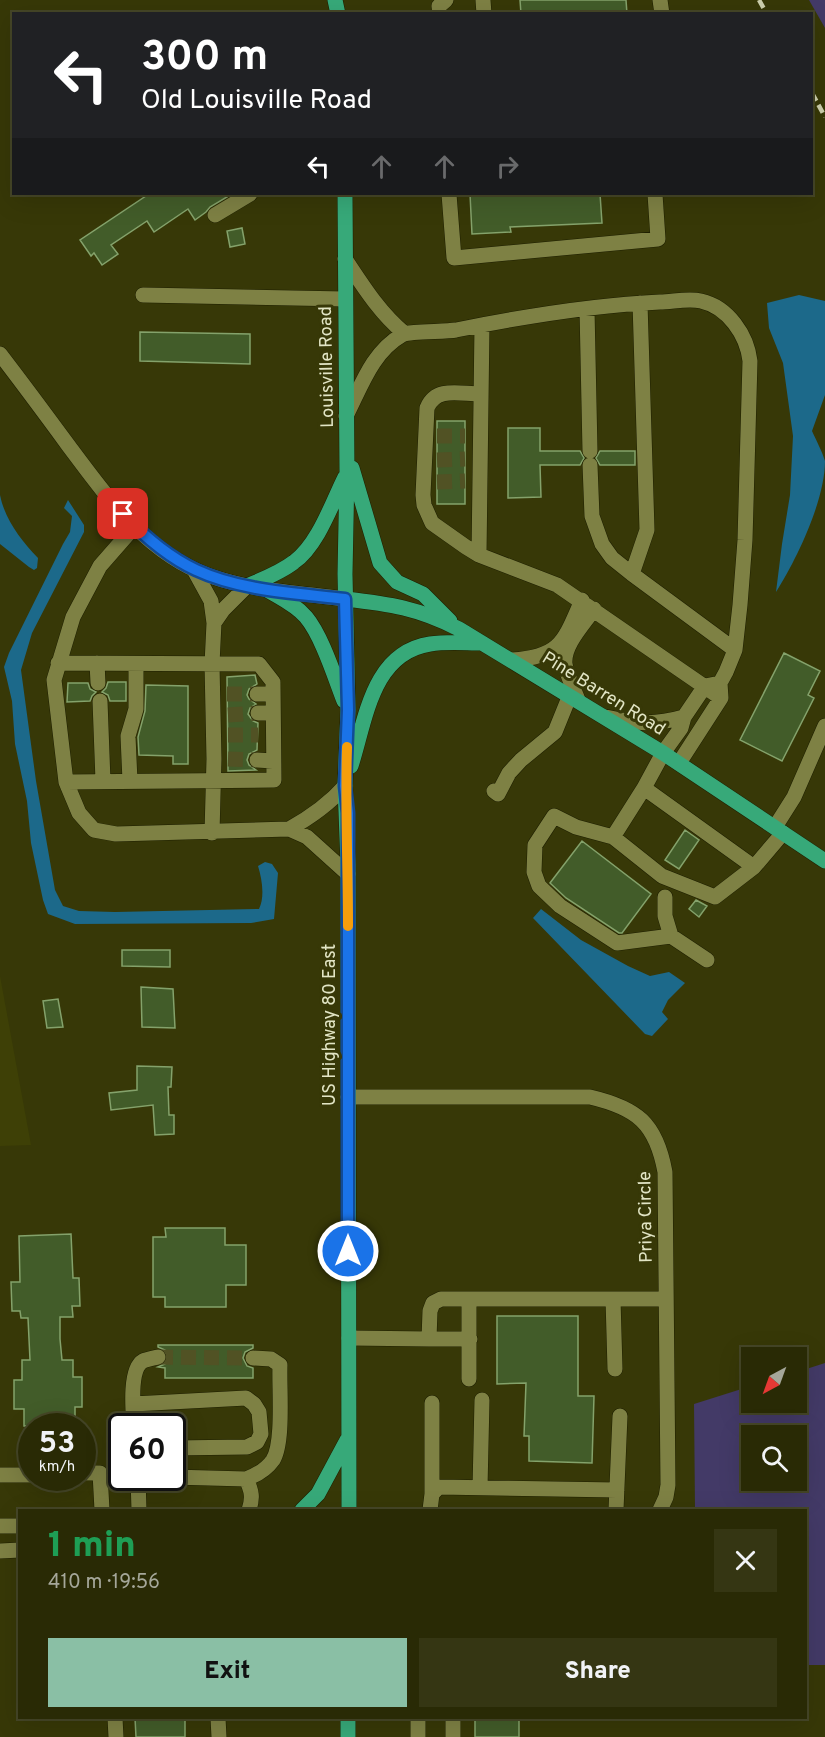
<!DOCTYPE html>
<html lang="en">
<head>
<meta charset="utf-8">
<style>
	:root { --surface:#292a05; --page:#353613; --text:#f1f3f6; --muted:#a5a79a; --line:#454627; --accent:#8abfa5 }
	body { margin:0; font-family:Overpass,sans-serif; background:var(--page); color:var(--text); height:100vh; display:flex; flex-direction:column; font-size:22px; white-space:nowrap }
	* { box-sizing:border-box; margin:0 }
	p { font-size:20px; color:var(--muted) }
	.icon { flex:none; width:33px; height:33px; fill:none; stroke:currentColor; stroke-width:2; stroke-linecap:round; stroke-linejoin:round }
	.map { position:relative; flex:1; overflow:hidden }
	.drawer { position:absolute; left:18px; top:1509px; width:789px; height:210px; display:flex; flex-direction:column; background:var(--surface); border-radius:0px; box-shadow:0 6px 24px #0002,0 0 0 2px var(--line) }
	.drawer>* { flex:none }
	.guide { position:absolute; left:12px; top:12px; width:801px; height:183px; border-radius:0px; box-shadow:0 6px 24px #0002,0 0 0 2px var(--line); background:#202124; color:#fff; overflow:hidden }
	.needle { width:39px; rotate:221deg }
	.tools { position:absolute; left:741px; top:1347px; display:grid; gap:12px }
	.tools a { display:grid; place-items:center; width:66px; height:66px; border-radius:0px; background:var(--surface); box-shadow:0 6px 24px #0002,0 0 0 2px var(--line); font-size:30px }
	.speed { position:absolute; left:18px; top:1413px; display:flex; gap:12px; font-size:30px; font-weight:700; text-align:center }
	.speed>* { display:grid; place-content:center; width:78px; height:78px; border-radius:50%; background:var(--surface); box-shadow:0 6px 24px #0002,0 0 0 2px var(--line); line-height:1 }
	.speed small { font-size:15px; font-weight:400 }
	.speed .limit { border:3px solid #111; border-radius:9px; background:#fff; color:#111 }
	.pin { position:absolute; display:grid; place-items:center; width:51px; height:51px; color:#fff; margin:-26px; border-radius:12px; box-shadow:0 3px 9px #0006 }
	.me { position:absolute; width:66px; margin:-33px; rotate:0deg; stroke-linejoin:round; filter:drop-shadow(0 0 4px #0008) }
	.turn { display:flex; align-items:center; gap:21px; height:126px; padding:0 30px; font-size:27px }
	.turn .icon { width:78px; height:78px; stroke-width:2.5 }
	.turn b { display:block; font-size:42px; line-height:51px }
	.lanes { display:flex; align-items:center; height:57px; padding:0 30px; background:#0003; justify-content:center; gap:30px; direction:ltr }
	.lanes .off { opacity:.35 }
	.round { display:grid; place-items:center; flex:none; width:63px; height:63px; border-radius:0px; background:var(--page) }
	.summary { display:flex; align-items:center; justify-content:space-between; height:102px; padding:0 30px }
	h1 { font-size:36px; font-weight:800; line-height:45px; color:#1e9e55 }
	.primary-button { display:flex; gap:12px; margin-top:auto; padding:12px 30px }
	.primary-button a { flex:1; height:69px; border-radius:0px; background:var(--accent); color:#111; font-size:24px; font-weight:800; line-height:69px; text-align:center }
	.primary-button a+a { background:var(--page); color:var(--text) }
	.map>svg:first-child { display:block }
	.built { fill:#3e4006 }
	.green { fill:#433a67; fill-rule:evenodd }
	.water { fill:#1c698a }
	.building { fill:#425c29; stroke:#84a26b; stroke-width:1.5 }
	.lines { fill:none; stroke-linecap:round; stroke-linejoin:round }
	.minor-tunnel { stroke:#515224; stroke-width:15; stroke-dasharray:15 8; stroke-linecap:butt }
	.minor-casing { stroke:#1e1f00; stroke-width:16 }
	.major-casing { stroke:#1e1f00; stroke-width:16 }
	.minor { stroke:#7e8144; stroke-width:15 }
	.major { stroke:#37a979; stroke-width:15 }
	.rail { stroke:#cdcfad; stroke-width:4.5; stroke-dasharray:9 4.5; stroke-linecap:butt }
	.route-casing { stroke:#114b97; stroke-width:15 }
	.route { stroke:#1a73e8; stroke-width:10 }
	.slow { stroke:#f59e0b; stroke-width:10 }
	.labels { text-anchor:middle; stroke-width:6; stroke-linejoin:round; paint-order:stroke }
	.street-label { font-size:18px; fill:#e2e5c5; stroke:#373807 }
</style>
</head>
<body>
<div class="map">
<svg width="825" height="1737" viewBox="0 0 825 1737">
	<rect width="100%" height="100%" fill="#373807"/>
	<path class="built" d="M0,976l31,169 -31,1z"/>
	<path class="green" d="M809,0h16v28z
		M825,1363v302h-19v-155h-111l-1,-106 57,-18 1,16h44l1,-30zM752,1436h44v44h-44z"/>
	<path class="water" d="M799,295l26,6v94l-13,36c4,9 10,20 13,30 0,39 -28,98 -49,131l6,-48 8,-49 3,-59 -10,-73 -14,-35 -2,-25z
		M0,495c5,25 21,45 38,63l-1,10 -3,2 -5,-3 -29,-23z
		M68,500l16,25v7l-52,101 -11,37 15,111 19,109 8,16 16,5 36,1 144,-3c6,-12 3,-30 -1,-43l7,-4 7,2 6,9 -4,46 -23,4 -176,1 -27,-10 -5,-14 -12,-57 -4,-42 -12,-57 -3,-43 -8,-34 5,-14 54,-109 7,-12 2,-16 -8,-8z
		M541,909l40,31 47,26 22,10 19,-4 16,11 -17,17 -6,12 6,7 -16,17 -7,-2 -112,-116z"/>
	<path class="building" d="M520,0h106l1,14h-106z
		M149,194h83l-22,13 -4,5 -11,8 -7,-11 -34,23 -7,-11 -36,24 7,9 -16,11 -8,-12 -3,3 -11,-16z
		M470,194h130l2,29 -92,4 1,5 -39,2z
		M242,228l3,16 -15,3 -3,-16z
		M140,332l110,2v30l-110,-3z
		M437,421h28v83h-28z
		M508,428h32v23h40l4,7 -4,7h-40l1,32 -33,1z
		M600,451h35v14h-35l-4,-7z
		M784,653l36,18 -12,24 6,3 -32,63 -42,-21z
		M255,675l2,9 -8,5 -2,6 2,4 7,5 -6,4 -2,6 5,7 5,2 -1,27 -8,4 -2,6 2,5 7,5 -28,1 -1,-94z
		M108,682h18v19h-16l-2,-6 -6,-3 4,-4z
		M68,683h20l2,6 6,3 -4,4 -2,5 -23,1z
		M146,685l42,1v78h-15v-8l-34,-1 -1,-18 7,-26z
		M685,830l14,10 -20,29 -14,-9z
		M582,841l69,53 -29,39h-3l-53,-35 -16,-15z
		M696,900l11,6 -8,11 -10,-8z
		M122,950h48v17l-48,-1z
		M141,987l32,2 2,39 -33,-1z
		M58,999l5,28 -16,1 -4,-27z
		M137,1066l35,1 -1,20h-3l1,28h5v19l-19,1 -2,-30 -42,5 -2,-17 28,-3z
		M165,1228h60v17h21v40h-20v22h-61v-10h-12v-60h13z
		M71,1234l2,44h6l1,28h-8l1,11h-13v22l2,21h11v17h9v30h-7v19h-51v-17h-10v-29h8v-20h8l-2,-42h-7l-1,-7h-8l-1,-29h9l-1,-46z
		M497,1316h81v80h16l-2,67 -63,-2v-25h-5l2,-53 -29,1z
		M158,1345h95v3l-8,4 -2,6 4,8 6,2v10h-88v-10l-7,-1 7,-3 2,-10 -2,-4 -7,-3z
		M135,1718h50v19h-49z
		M475,1718h44v19h-44z"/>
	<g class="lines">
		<path class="minor-tunnel" d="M437,436h28
			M437,460l28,-1
			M437,482l28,-1
			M227,694h30
			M228,715l30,-2
			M228,735h30
			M228,759l29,1
			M158,1357l95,1"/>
		<defs>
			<path id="minor" d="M483,0l1,14
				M660,0l2,14
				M440,14l-1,-8 7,-6
				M449,194l5,64 204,-19 -3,-45
				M215,215l35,-21
				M345,259c18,27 34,53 59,74
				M143,295l202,4
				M587,309l3,142
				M0,354c23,30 46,61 68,91 39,52 79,109 142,131 43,15 91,17 135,23
				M480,394c-20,0 -44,-8 -53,14l-4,87 1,10 8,18 34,24 13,8 78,30 164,113
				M346,416c15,-29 26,-64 56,-81 6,-4 42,-3 54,-5 65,-13 138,-25 204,-28 12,0 28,-4 41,-1 27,6 46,34 49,60l-5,179 -5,65 -5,45 -9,22 -6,11 1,15 -42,65
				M590,465l2,51 10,28 10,14 20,16 103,76
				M479,555l3,-230
				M194,570l17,31 3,22 -2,41 2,95 -2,74
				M632,574l15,-44 -7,-227
				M214,623l9,-13 24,-24
				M512,660c49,-3 52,-19 70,-60
				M58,663l201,1 14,18 1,98 -208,2 -12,-102 19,-63 27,-51 35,-40
				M97,663l1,20
				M715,684l-10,2 -21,31 -3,11 -18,25 -19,35 110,79 29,-34
				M257,694h16
				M578,700c-4,-11 -11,-24 -13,-36 -2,-19 19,-40 29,-55
				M100,701l3,80
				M258,713h15
				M605,717c32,6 46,9 79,0
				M257,760l16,1
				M130,781l-2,-45 8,-27v-45
				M66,782l13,31 15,17 22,4 173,-5 18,8 41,37
				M644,788l-31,49 49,39 53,21 39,-30
				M494,791l4,3 11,-21 12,-13 34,-28 15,-37
				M775,827l19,-30 31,-71
				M289,829c22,-12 40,-25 56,-43
				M613,837l-37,-10 -22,-11 -19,29 -1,27 5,14 21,20 57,37 54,-7 36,24
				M665,897v19l6,20
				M348,1097h242c47,11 66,26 75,75l3,313 -2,12 -6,13
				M613,1299l2,70
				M349,1338l80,1 1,-28 3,-8 8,-4h225
				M429,1339h41
				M469,1379v-80
				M133,1404l113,-6 8,6 5,8 2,22 -4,8 -10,5 -75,1
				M134,1426c-1,-14 -5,-57 9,-65 4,-2 11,-3 15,-4
				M82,1473h18l2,37
				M0,1475h32
				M172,1477l74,2c6,12 7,19 3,31
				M138,1478l1,32
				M246,1479c11,-4 20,-9 27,-19 11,-18 6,-72 7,-95l-9,-6 -18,-1
				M139,1487l29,-9
				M480,1488l2,-88
				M432,1494v-91
				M430,1510l2,-16 7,-7 178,3
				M616,1510l4,-94
				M0,1526h20
				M0,1551l20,-1
				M115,1718l1,19
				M218,1718l1,19
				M418,1718v19
				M453,1737v-19"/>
			<path id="major" d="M335,0l3,14
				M345,194l2,278 -2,102 3,136 -3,76 3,78 1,646
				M352,468l28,95 17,19 26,12 27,27
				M247,586c16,-7 33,-13 47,-24 24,-17 38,-59 51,-85
				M264,588c14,9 31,16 42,29 16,19 29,61 38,84
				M345,599c45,5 73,9 114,30l204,124 162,108
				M351,766c15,-47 21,-113 79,-122 17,-3 35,-1 52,-1
				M302,1510l16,-16 29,-54
				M348,1737v-19"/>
		</defs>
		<use href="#minor" class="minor-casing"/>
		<use href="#major" class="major-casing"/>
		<use href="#minor" class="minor"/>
		<use href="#major" class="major"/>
		<path class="rail" d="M759,0l8,14
			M812,93l13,24"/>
	</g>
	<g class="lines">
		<defs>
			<path id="route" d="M123,514c21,22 45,43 73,56 45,21 100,23 149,29l3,111 -3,76 3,27v438"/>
		</defs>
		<use href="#route" class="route-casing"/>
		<use href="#route" class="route"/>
		<path class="slow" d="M347,747c-2,59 1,119 1,179"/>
	</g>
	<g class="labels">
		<g class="street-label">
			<text transform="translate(326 367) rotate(-91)" y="6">Louisville Road</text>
			<text transform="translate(604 693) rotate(32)" y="6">Pine Barren Road</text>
			<text transform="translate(329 1025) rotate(-90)" y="6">US Highway 80 East</text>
			<text transform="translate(645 1217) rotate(-91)" y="6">Priya Circle</text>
		</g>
	</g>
</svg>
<div class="tools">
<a><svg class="needle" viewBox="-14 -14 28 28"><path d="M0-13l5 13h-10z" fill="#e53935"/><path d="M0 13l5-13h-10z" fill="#a5a79a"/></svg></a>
<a><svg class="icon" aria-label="search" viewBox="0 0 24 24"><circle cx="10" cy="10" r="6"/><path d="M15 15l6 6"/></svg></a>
</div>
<div class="speed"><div>53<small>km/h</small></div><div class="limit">60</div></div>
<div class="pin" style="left:123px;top:514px;background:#d93025"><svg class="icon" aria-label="arrive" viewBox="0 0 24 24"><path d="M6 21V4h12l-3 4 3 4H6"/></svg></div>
<svg class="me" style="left:348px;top:1251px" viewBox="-20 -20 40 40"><circle r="17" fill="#1a73e8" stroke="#fff" stroke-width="3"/><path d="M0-11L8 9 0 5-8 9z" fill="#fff"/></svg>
<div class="guide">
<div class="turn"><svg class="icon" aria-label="left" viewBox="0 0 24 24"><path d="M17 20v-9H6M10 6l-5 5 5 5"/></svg><div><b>300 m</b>Old Louisville Road</div></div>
<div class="lanes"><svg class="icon" aria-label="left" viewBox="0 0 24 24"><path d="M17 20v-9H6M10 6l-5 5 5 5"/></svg><svg class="icon off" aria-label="ahead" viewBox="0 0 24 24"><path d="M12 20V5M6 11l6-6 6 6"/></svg><svg class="icon off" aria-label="ahead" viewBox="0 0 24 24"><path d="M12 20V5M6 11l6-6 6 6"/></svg><svg class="icon off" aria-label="right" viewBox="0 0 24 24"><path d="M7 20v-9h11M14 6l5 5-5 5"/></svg></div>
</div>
<section class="drawer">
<div class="summary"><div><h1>1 min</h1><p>410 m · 19:56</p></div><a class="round"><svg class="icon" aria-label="close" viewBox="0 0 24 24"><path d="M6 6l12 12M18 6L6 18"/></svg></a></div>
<div class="primary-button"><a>Exit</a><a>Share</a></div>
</section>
</div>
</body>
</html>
